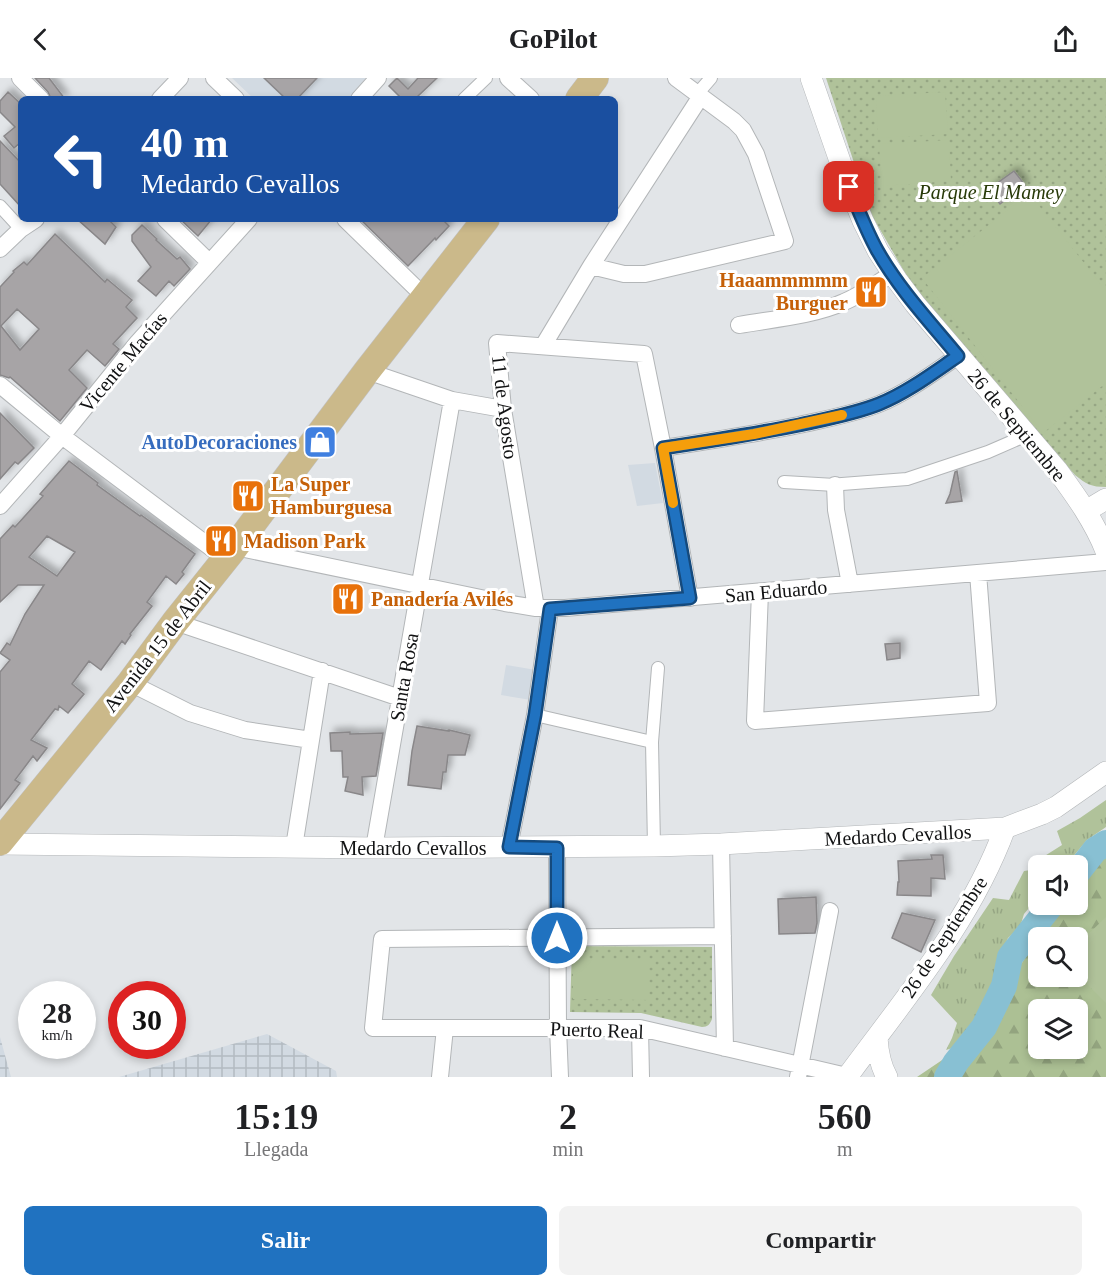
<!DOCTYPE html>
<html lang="es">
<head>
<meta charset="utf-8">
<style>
	:root { --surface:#fff; --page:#f2f2f2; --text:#202124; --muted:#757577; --accent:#2072c0 }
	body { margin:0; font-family:Georgia,serif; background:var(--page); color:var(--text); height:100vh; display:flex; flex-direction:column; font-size:22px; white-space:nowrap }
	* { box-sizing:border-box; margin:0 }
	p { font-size:20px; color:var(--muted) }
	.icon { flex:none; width:33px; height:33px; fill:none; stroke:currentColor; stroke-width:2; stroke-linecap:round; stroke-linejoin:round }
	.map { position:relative; height:999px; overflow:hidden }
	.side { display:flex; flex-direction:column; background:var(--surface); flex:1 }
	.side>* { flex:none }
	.top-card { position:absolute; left:18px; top:18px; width:600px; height:126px; border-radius:9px; box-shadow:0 3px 9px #0003; background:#1a4fa0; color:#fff; overflow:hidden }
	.tools { position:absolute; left:1028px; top:777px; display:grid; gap:12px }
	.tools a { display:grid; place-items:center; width:60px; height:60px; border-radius:9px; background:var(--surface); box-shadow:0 3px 9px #0003; font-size:30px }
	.speed { position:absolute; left:18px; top:903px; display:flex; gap:12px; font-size:30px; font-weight:700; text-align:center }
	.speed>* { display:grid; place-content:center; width:78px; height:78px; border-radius:50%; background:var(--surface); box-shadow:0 3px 9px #0003; line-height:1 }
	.speed small { font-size:15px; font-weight:400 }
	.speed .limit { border:9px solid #d22; background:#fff; color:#111 }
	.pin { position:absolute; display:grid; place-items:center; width:51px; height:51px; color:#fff; margin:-26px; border-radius:12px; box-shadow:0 3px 9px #0006 }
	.me { position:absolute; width:66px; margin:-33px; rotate:0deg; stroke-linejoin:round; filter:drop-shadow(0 0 4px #0008) }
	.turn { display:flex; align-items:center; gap:21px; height:126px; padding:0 24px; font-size:27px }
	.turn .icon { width:78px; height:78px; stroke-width:2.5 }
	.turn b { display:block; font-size:42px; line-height:51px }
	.eta { display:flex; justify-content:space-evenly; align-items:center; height:102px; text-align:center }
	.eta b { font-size:36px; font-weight:700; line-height:42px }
	.primary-button { display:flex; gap:12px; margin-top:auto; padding:12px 24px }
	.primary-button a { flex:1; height:69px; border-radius:9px; background:var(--accent); color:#fff; font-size:24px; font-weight:700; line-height:69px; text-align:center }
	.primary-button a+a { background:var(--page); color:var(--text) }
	header { display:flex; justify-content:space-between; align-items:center; height:78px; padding:0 24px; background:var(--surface); font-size:27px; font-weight:700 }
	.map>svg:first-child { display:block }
	.built { fill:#d2dae2 }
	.industrial { fill:url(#industrial-grid) }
	.grass { fill:url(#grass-tufts) }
	.forest { fill:url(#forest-firs); fill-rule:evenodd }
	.park { fill:url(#park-dots) }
	.pitch { fill:#b0c29a }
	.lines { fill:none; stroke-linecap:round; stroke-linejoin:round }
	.river { stroke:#88c0d3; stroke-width:26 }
	.building { fill:#a7a4a6; stroke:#898789; stroke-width:1.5; fill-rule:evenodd; filter:url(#shadow) }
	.pedestrian-casing { stroke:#b3b6b8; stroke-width:14 }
	.minor-casing { stroke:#b3b6b8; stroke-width:18 }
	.tertiary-casing { stroke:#b3b6b8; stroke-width:22 }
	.primary-casing { stroke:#c1c1c2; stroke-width:28 }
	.pedestrian { stroke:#fff; stroke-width:12 }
	.minor { stroke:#fff; stroke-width:16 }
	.tertiary { stroke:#fff; stroke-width:21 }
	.primary { stroke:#cbb98a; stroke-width:27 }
	.route-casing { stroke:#154a7d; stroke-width:15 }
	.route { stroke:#2072c0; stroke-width:10 }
	.slow { stroke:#f59e0b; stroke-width:10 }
	.labels { text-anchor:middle; stroke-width:6; stroke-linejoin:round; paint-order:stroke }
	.park-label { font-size:20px; font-style:italic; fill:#283a09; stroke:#fff }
	.food-label { font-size:20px; font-weight:bold; fill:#c56008; stroke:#fff; text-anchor:start }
	.street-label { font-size:20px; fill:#111213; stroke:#fff }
	.shop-label { font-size:20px; font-weight:bold; fill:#366cbe; stroke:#fff; text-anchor:end }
</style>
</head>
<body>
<header><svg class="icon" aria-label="back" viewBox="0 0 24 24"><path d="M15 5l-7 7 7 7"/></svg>GoPilot<svg class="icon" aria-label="share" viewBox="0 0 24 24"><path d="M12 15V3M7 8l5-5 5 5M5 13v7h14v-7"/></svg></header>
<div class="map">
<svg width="1106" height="999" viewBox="0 0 1106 999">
	<defs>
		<pattern id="industrial-grid" width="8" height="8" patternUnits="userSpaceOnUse" patternTransform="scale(1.5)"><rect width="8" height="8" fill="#d2dae2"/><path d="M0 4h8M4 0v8" fill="none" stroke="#b3bac1"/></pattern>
		<pattern id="grass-tufts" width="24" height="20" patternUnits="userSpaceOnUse" patternTransform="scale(1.5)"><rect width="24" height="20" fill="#b0c29a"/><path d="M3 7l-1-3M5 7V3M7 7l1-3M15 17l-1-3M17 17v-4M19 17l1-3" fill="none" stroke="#96a684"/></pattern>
		<pattern id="forest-firs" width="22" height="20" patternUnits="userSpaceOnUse" patternTransform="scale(1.5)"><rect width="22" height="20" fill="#acc094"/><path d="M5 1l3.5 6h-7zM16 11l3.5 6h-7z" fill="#93a47f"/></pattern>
		<pattern id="park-dots" width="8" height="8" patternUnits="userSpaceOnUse" patternTransform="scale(1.5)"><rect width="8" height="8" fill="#b0c29a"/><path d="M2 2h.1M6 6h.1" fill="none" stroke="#96a684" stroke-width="1.8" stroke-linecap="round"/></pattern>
		<filter id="shadow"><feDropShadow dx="4.5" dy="-4.5" stdDeviation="3" flood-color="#0004"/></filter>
	</defs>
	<rect width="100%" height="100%" fill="#e2e5e8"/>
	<path class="built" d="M232,0h134l-19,21h-93z
		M655,385l8,40 -26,3 -9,-41z
		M506,587l30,5 -5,30 -30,-5z"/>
	<path class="industrial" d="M267,956l69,37 1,6h-218z
		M0,959l11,40h-11z"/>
	<path class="grass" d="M1106,722v27l-19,13 -21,25h-22l-1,-8 19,-12 -5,-14 23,-13z
		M1038,791v26l-3,2 -1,5 -10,12 -4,13 -12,11 -10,23 -2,30 -19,34 -15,20 -16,5 6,-12 5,-15 -26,-28 23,-39 39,-58 16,2 15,-29z"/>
	<path class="forest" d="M1106,775v224h-189l77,-52 26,-59 26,-42 16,-19 15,-1v-18l25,-30zM1038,860h39v38h-39zM1038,932h39v38h-39z"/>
	<path class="park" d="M826,0h280v409c-15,0 -20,-3 -31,-12l-88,-101 -75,-89 -41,-71z
		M572,868l140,1v72c-2,5 -4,8 -10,8l-61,-14 -71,-1z"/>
	<path class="pitch" d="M945,14l3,42 -70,4 -2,-42z
		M949,62l2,41 -69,5 -3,-42z
		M1029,115l77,98v92l-63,50 -121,-155z
		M1106,839v86l-29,-29v-29z
		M573,881h76v41l-76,-1z"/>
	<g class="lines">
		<path class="river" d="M1077,795l18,-23 11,-7
			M947,999l9,-15 28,-35 20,-41 6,-29 42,-53"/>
	</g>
	<path class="building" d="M35,0h14l16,21h-14l-3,-7z
		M264,0h53l-20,21h-11z
		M397,0l11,11 10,-11h19l-20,19 2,2h-22l3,-2 -11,-11z
		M8,14l13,12v38l-7,6 -10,-12 11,-9 -15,-15v-11z
		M0,63l21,22v44l-21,-23z
		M1014,93l11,14 -25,19 -11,-15z
		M77,141h31l8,8 -11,17z
		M180,141h32l-14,17z
		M360,141h82l7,7 -13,14 -1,-2 -27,28z
		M142,147l15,14 -1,1 21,19 3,-2 10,12 -16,17 -5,-5 -13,15 -18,-15 13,-14 -19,-26v-6z
		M55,156l50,48 2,-3 25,21 -6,7 11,11 -24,26 6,5 -14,17 -18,-16 -18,20 18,18 -27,33 -50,-44 -1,1 -9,-3v-88l14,-15 -1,-1 11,-9 3,3zM17,231l22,20 -19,21 -19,-24z
		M0,335l34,35 -16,16 -3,-2 -15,17z
		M69,383l29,22 -1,2 43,31 1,-1 54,39 -13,18 2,2 -8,10 -10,-8 -19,26 5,4 -22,28 1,1 -6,9 -3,-3 -21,29 -12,-9 -17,23 12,10 -16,19 -9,-7 -1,4 -3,-1 -24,31 16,8 -10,13 -4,-5 -18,24 5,3 -20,26v-137l10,-12 -10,-7 7,-10 3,2 15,-31 19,-29h-26l-18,17v-63l13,-14 2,2 28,-31 -3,-2zM47,458l28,16 -18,24 -28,-19z
		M957,393l5,30 -16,2 4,-9 5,-22z
		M900,565v15l-13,2 -2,-16z
		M417,648l32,5v-1l21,5 -5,20h-17l-2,17h-3l-2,17 -33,-4 4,-34z
		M350,654v2l33,-1 -7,43 -14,1 1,18 -18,-4 3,-14h-5l-1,-26h-11l-1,-18z
		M931,777h12l2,24 -14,-1v18l-34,-1 1,-13h1l-1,-21 34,-2z
		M816,819l1,26 -2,10 -36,1 -1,-35z
		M902,835l33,7 -14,32 -29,-14z"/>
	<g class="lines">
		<defs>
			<path id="pedestrian" d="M698,15l13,-15
				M464,21l22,-21
				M0,128l21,23
				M784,404l51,3 7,-1 65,-5 81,-27 39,-17
				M535,637l117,27
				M654,768l-2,-104 6,-74"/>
			<path id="minor" d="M20,0l21,21
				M214,0l22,21
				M508,0l23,21
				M160,21l20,-21
				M359,21l19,-21
				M165,141l44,43
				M345,141l80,78
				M0,171l21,-20 15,-10
				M591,188l33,8h21l140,-33 -29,-87 -13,-24 -9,-9 -58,-43
				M739,247c34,-6 74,-9 105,-23 17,-7 33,-19 48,-28
				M543,268l48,-80 110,-170
				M367,293l85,29 51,9
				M0,307l62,51 164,123
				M663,370c45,-7 91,-14 136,-23 27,-6 55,-11 80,-21 29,-12 54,-31 79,-48
				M835,407l1,25 14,74
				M0,428l62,-70 76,-94 111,-123
				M235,469l270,56 31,5h29l541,-46
				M760,514l-5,129 233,-18 -10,-130
				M536,530l-33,-199 -6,-66 147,11 19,94 27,150
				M175,544l225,76
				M130,605l60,30 55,17 66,10
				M721,766l4,204
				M294,769l28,-176
				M509,769l26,-132 15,-106
				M374,770l78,-448
				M557,770l1,180 2,49
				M723,858l-341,3 -9,89h267l211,49
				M640,950l1,49
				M440,999l5,-49
				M798,999l32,-166"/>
			<path id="tertiary" d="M811,0l38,109 14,34 15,30 19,29 18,24 142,166c19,26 37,51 49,81
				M1086,433l20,-12
				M0,766l379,4 275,-2 67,-2 284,-16
				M877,960c1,15 3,27 10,39
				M847,999c58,-79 124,-156 158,-249l37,-14 14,-7 50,-35"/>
			<path id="primary" d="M579,21l16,-21
				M0,764l130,-159 45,-61 60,-75 132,-176 119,-152"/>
		</defs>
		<use href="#pedestrian" class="pedestrian-casing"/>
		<use href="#minor" class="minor-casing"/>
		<use href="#tertiary" class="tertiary-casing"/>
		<use href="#primary" class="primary-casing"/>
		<use href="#pedestrian" class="pedestrian"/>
		<use href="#minor" class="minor"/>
		<use href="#tertiary" class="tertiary"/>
		<use href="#primary" class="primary"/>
	</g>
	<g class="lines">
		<defs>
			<path id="route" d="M557,860v-90l-48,-1 26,-132 15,-106 140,-11 -27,-150c46,-7 91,-14 136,-23 27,-6 55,-11 80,-21 29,-12 54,-31 79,-48 -28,-34 -59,-67 -81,-106 -11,-20 -19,-41 -28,-63"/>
		</defs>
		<use href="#route" class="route-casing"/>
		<use href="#route" class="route"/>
		<path class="slow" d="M673,425l-10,-55 91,-14 88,-19"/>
	</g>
	<defs>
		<symbol id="restaurant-square" viewBox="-11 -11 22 22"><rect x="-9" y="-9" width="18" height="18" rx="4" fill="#e8710a" stroke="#fff"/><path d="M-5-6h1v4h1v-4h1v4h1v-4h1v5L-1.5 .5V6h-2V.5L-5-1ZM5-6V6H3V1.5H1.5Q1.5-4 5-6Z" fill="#fff"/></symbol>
		<symbol id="shop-square" viewBox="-11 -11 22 22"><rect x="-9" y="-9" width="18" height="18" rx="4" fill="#3f7fe0" stroke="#fff"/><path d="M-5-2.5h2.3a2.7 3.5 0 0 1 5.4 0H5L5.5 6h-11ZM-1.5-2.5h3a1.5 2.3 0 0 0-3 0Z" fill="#fff"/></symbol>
	</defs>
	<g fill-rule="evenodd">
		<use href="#restaurant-square" x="852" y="195" width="38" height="38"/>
		<use href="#shop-square" x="301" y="345" width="38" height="38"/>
		<use href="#restaurant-square" x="229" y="399" width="38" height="38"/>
		<use href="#restaurant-square" x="202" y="444" width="38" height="38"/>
		<use href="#restaurant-square" x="329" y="502" width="38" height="38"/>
	</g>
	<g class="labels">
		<g class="park-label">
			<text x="991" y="121">Parque El Mamey</text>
		</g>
		<g class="food-label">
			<text x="848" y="209" text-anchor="end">Haaammmmm<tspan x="848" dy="23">Burguer</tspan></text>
			<text x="271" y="413">La Super<tspan x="271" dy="23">Hamburguesa</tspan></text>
			<text x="244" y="470">Madison Park</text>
			<text x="371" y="528">Panadería Avilés</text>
		</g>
		<g class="street-label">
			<text transform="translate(123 284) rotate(-50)" y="7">Vicente Macías</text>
			<text transform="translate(505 329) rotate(83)" y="7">11 de Agosto</text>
			<text transform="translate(1017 347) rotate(50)" y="7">26 de Septiembre</text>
			<text transform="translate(776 513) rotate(-5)" y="7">San Eduardo</text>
			<text transform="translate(157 568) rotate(-52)" y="7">Avenida 15 de Abril</text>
			<text transform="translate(404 599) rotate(-80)" y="7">Santa Rosa</text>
			<text transform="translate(898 757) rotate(-3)" y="7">Medardo Cevallos</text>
			<text x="413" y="777">Medardo Cevallos</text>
			<text transform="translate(944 859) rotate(-57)" y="7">26 de Septiembre</text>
			<text transform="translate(597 952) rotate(2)" y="7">Puerto Real</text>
		</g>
		<g class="shop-label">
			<text x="297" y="371">AutoDecoraciones</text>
		</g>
	</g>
</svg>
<div class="tools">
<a><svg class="icon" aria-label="sound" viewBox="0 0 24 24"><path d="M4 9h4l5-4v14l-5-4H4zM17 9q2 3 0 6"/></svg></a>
<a><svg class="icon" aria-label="search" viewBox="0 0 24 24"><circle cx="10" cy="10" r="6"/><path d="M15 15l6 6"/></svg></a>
<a><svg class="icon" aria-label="layers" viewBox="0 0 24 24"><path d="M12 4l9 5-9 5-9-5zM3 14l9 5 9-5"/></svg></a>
</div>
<div class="speed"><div>28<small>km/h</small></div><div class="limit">30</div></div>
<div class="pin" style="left:849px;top:109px;background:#d93025"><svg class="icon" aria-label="arrive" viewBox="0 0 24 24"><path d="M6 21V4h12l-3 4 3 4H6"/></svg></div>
<svg class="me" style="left:557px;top:860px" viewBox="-20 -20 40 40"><circle r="17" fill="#2072c0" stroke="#fff" stroke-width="3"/><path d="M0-11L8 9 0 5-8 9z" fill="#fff"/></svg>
<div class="top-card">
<div class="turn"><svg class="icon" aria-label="left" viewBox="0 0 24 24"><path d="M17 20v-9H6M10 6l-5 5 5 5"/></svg><div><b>40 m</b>Medardo Cevallos</div></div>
</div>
</div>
<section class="side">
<div class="eta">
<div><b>15:19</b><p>Llegada</p></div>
<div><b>2</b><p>min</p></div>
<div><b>560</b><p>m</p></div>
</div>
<div class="primary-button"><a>Salir</a><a>Compartir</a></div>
</section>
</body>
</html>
